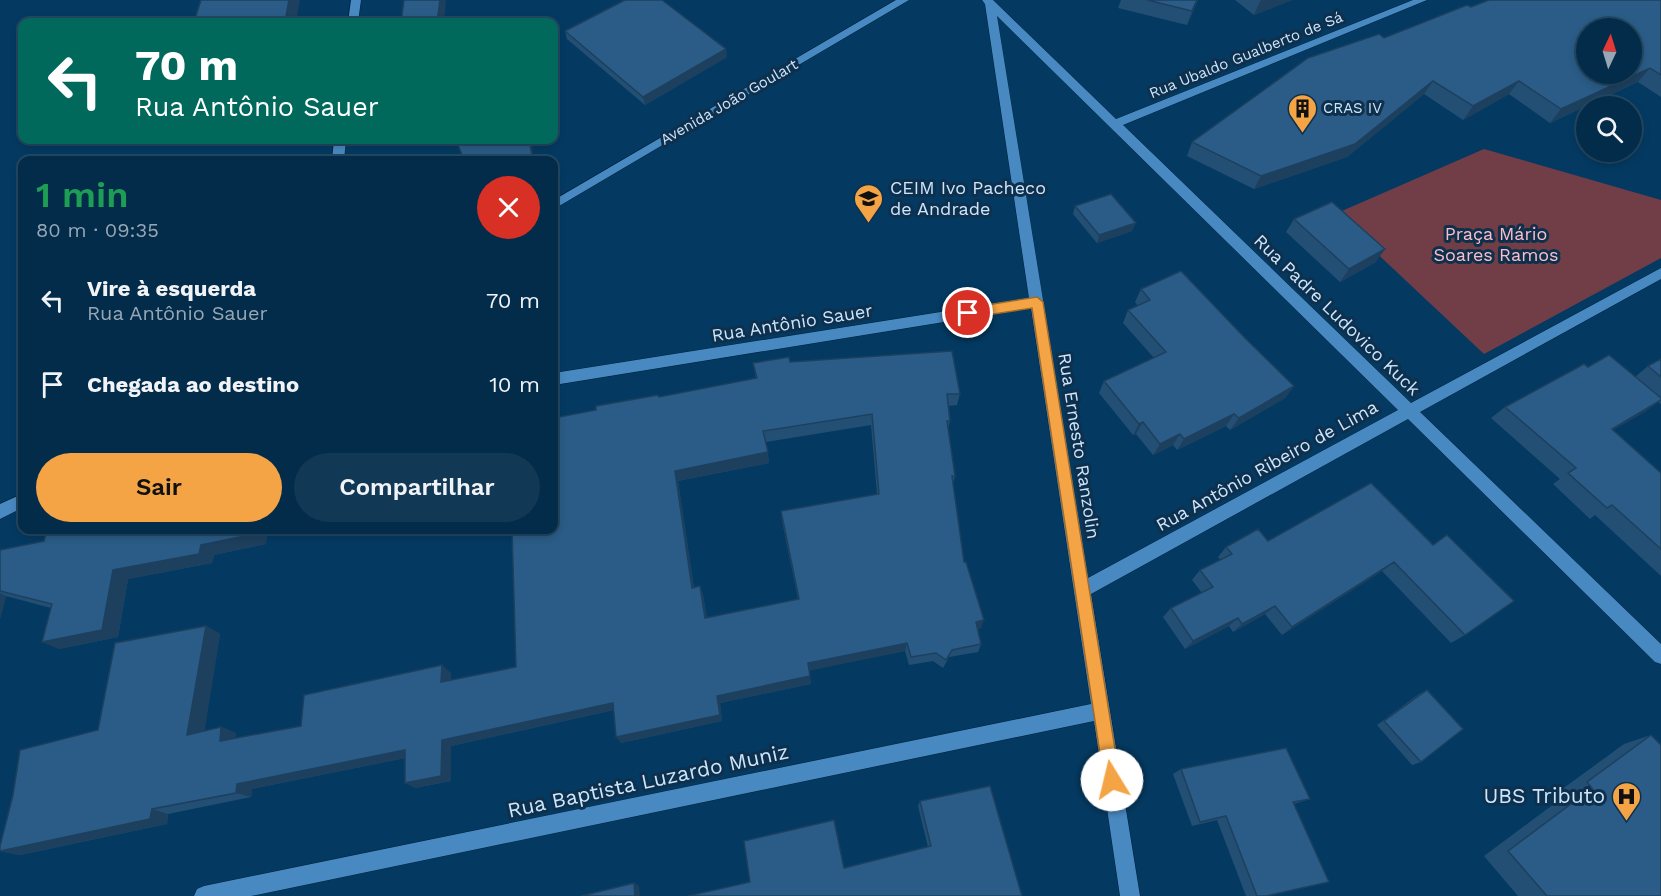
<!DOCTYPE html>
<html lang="pt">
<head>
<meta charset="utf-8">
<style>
	:root { --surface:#032c4a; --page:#113854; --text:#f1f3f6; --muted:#97a7b5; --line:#244862; --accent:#f4a444 }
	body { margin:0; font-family:"Work Sans",sans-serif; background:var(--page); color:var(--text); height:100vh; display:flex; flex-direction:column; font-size:22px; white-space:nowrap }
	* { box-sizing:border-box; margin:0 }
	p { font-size:20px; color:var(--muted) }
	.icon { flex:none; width:33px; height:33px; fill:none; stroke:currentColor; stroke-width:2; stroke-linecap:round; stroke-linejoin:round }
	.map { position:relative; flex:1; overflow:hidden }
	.panel { position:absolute; left:18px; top:156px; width:540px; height:378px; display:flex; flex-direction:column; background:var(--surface); border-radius:12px; box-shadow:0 3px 9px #0003,0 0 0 2px var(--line) }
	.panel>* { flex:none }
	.top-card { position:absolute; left:18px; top:18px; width:540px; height:126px; border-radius:12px; box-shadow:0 3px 9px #0003,0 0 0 2px var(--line); background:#00695c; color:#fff; overflow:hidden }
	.needle { width:39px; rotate:4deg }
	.fabs { position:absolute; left:1576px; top:18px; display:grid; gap:12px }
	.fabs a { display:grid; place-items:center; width:66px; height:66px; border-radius:50%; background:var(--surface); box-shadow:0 3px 9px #0003,0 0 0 2px var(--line); font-size:30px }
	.pin { position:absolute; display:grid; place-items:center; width:51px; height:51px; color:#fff; margin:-26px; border:3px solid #fff; border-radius:50%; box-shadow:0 2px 6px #0007 }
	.me { position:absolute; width:66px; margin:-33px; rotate:351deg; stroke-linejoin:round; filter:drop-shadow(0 0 4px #0008) }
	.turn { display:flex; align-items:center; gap:21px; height:126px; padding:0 18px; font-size:27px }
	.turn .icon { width:78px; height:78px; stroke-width:2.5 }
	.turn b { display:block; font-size:42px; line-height:51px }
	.round { display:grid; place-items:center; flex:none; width:63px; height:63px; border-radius:32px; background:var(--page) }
	.head { display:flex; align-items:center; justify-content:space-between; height:102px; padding:0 18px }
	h1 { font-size:36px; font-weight:600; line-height:45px; color:#1e9e55 }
	.button { display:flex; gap:12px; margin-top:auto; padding:12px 18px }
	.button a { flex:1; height:69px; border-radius:36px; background:var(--accent); color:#111; font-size:24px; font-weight:600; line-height:69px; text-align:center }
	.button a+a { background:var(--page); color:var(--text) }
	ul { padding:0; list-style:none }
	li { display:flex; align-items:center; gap:18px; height:84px; padding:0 18px }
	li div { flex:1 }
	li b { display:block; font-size:22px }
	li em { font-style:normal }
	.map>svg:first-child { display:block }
	.green { fill:#713e48 }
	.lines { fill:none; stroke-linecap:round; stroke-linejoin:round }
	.street-casing { stroke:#00213c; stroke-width:1 }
	.secondary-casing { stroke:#00213c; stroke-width:1 }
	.street { fill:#4989c1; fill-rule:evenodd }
	.secondary { fill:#4989c1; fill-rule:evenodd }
	.wall { fill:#244f74; fill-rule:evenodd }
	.shaded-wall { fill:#1d405e }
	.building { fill:#2a5c87; stroke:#1d405e; stroke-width:1.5; fill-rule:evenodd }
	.route { fill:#f4a444; stroke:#9f6b2c; stroke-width:1.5 }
	.labels { text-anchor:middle; stroke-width:6; stroke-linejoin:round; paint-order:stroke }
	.far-street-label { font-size:15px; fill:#cce6fe; stroke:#0e304c }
	.far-poi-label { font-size:15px; fill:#cce6fe; stroke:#0e304c; text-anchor:start }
	.poi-label { font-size:18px; fill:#cce6fe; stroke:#0e304c; text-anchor:start }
	.park-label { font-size:18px; fill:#fcbfc9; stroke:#0e304c }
	.street-label { font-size:18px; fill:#cce6fe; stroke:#0e304c }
	.near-street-label { font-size:21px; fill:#cce6fe; stroke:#0e304c }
	.near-poi-label { font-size:21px; fill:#cce6fe; stroke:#0e304c; text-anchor:end }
</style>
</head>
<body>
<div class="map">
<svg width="1661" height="896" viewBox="0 0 1661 896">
	<rect width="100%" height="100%" fill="#043a62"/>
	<path class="green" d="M1484,149l177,51v58l-177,96 -149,-140z"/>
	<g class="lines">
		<defs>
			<path id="street" d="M351,0h10l-3,22h-10z
				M982,0h11l123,119 297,-119h14l-304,125 288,278 250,-135v11l-241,133 241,232v20l-6,-2 -247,-243 -317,175 49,302h-20l-26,-175 -843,175h-57l3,-7 7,-3 887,-182 -60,-396 -477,77v-12l475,-75 -44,-294zM997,16l401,394 -310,168z
				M334,140h12l-2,20h-12z"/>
			<path id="secondary" d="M896,0h13l-355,209v-9z
				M22,494v14l-22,11v-15z"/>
		</defs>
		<use href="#street" class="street-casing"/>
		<use href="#secondary" class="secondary-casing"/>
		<use href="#street" class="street"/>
		<use href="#secondary" class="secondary"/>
	</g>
	<path class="wall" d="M1121,0h77l-11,25 -69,-17z
		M1235,0h57l-38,15z
		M1661,0v97l-23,-15 -88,41 -41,-29 -46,26 -39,-26 -77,63 -93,32 -67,-33 5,-14 192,-104 87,-31z
		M565,31l162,26 -82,48 -78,-66z
		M1075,206l57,25 -35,12 -24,-29z
		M1294,219l82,43 -36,20 -54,-50z
		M1141,289l104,49 49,48 -9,12 -55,32 -4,-4 -49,24 -4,-5 -20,10 -17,-21 -3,1 -34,-42 5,-12 50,-23 -31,-35 5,-13 10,-4 -3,-4z
		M1661,359v45l-3,-2 -12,9 -33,19 48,43v103l-66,-61 -5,4 -37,-35 7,-5 -69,-61 14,-11 83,-40 47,10 13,-11z
		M790,362l170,32 -3,11 -9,1 2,15 -2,8 7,47 -2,8 11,78 17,66 -4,1 4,15 -3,8 -29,5 -6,11 -10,-7 -24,4 -4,-14 -96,19 2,14 -91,19 2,18 -101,22 -7,-33 -163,36v35l-36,7 -10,-30 -153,31 -1,8 -83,17 -1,10 -147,31 -20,-4v-5l98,-116 108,-104 14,8 -16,97 17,-4 15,6 -1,5 66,-12 150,-53v7l65,-13 143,-270 97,-18 -3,-16zM871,425l6,69 -96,17 1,10 16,78 -91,19 -4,-23 -3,-9 -6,2 -16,-107 91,-18 -3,-21z
		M1371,483l94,152 -14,8 -69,-72 -100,64 -17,-21 -32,18 -4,-6 -44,23 -22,-32 8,-9 31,-15 -10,-13 8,-10 21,-10 -3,-3 8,-10 42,-6z
		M44,541l222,3 -52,11 -2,8 -84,16 -10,58 -59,12 -8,-41 -45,-12 -6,23v-69z
		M1427,690l-6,72 -9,3 -35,-40 42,-31z
		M1651,735l10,161h-143l-34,-40 82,-61 -5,-5 63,-46z
		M1181,769l129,30 -16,5 -28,92h-20l-29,-76 -25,6 -19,-52z
		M920,801l102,95 -178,-28 84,-21 -10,-41z"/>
	<path class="shaded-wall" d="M289,0h11l-4,22h-11z
		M440,0h6l-2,22h-7z
		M1197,0h1l-11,25 5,-14z
		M1262,0h30l-38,15 6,-14z
		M726,49l1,8 -82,48 -2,-8z
		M1650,68l-12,14 -88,41 11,-14z
		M1433,81l-9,13 -77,63 -93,32 7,-13z
		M1519,81l-10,13 -46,26 10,-14z
		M529,140h2l3,20h-1z
		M1136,223l-4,8 -35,12 2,-8z
		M1385,249l-9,13 -36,20 9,-13z
		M1294,386l-9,12 -55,32 9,-12z
		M1661,400l-15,11 -50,29 16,-11z
		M1234,414l-8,12 -49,24 7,-11z
		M1143,422l-7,12 -3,1 6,-11z
		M1180,434l-7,11 -20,10 7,-11z
		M768,452l1,11 -91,18 17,116 -3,-9 -17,-117z
		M255,530h13l-2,14 -52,11 -2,8 -84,16 -10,58 -59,12 -17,-7 71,-72z
		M337,530h18l-15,2z
		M1394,562l-12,9 -100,64 10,-8z
		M700,586l3,9 5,31 -3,-8z
		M0,593l6,3 -6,23z
		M1275,606l-10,8 -32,18 9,-8z
		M1238,618l-9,8 -44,23 8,-8z
		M984,620l-3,8 -9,2 4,-8z
		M206,626l14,8 -17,107 -16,-6z
		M907,643l-2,8 -97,20v-8z
		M442,665l9,8 -1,16 -9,-7z
		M810,676l1,8 -91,19 2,18 -101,22 -5,-6 101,-41z
		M613,703l5,6 -167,37v35l-36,7 -10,-5 37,-43z
		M221,727l15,6 -2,14 -14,-6z
		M405,750l11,6 -164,33 -1,8 -15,-4 1,-9z
		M152,809l16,5 -1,10 -147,31 -20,-4z
		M634,883l5,3 1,10h-5z"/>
	<path class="building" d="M201,0h88l-4,22h-91z
		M404,0h36l-3,22h-36z
		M625,0h37l64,49 -83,48 -78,-66z
		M1147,0h50l-5,11z
		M1489,0h172v75l-11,-7 -89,41 -42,-28 -46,25 -40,-25 -78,63 -94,32 -69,-34 116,-84 71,-24 5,4 83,-33 4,2zM1587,28h45v46h-45z
		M456,140h73l4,20h-69z
		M1111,194l25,29 -37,12 -24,-29z
		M1332,202l53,47 -36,20 -55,-50z
		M1181,271l64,67 49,48 -55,32 -5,-4 -50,25 -4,-5 -20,10 -17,-22 -4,2 -35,-43 62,-29 -38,-42 22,-10 -9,-11z
		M952,351l8,43h-13l3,27h-3l8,55h-3l12,86h2l18,58 -8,2 5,22 -29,6 -6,10 -10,-7 -25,4 -4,-14 -99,20 2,13 -93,20 3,19 -104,22 -3,-34 -171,37 -1,36 -36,7v-33l-168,34 -1,9 -84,16 -2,10 -150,32v-5l13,-51 7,-45 78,-20 17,-87 91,-17 -19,109 34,-8 -1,14 81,-15 3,-31 138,-30 -1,17 75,-15 -4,-137h42v-112l42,-8v-4l62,-11 1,2 98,-19 -4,-15 36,-6 1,5zM872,414l7,80 -98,17 18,88 -94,19 -5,-32 -8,2 -17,-117 93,-19 -5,-21z
		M1609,355l52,43v2l-49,29 49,44v76l-49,-44 -5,3 -39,-35 8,-5 -71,-61 79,-43 4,3z
		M1661,359v18l-13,-11z
		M1371,483l62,62 14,-10 67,66 -49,34 -71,-73 -102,65 -17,-21 -33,18 -4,-6 -45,23 -22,-33 42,-21 -13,-17 32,-16 -6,-7 32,-18 10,12z
		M47,530h208v4l-54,11 -2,9 -86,16 -11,60 -60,12 10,-38 -52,-13v-41l44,-9z
		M1427,690l36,39 -42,33 -37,-41z
		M1651,735l10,10v151h-114l-39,-45 84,-63 -5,-6z
		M1286,748l24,51 -17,3 36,80 -63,14h-9l-31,-80 -26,6 -19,-53z
		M990,786l32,110h-334l62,-14 -6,-41 90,-21 10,48 87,-22 -11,-45z
		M634,883l1,13h-54z"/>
	<path class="route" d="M1037,297l6,5 77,478 -2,6 -6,3 -6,-3 -2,-6 -72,-472 -64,10 -6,-5 6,-5z"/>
	<defs>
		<symbol id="building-pin" viewBox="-11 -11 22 30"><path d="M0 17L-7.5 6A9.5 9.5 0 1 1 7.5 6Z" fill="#f4a444" stroke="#0e304c"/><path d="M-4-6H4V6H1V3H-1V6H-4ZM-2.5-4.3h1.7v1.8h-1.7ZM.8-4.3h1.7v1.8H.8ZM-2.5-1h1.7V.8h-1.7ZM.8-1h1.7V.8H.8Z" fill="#111"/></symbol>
		<symbol id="school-pin" viewBox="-11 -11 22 30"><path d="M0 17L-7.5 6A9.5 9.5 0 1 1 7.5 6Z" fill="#f4a444" stroke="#0e304c"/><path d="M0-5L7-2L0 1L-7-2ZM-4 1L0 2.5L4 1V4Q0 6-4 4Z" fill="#111"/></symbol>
		<symbol id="hospital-pin" viewBox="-11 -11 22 30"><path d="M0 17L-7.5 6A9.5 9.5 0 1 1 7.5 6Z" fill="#f4a444" stroke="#0e304c"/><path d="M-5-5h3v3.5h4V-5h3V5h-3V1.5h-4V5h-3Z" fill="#111"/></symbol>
	</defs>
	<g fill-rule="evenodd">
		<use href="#building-pin" x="1286" y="92" width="33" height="45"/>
		<use href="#school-pin" x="852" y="182" width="33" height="45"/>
		<use href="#hospital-pin" x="1610" y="780" width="33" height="45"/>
	</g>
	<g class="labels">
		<g class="far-street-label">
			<text transform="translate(1246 55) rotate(-22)" y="5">Rua Ubaldo Gualberto de Sá</text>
			<text transform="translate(729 102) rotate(-30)" y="5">Avenida João Goulart</text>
		</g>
		<g class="far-poi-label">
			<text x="1323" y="113">CRAS IV</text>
		</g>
		<g class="poi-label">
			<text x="890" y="194">CEIM Ivo Pacheco<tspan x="890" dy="21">de Andrade</tspan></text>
		</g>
		<g class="park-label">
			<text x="1496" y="240">Praça Mário<tspan x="1496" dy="21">Soares Ramos</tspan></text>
		</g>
		<g class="street-label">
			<text transform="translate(1337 315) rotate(44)" y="6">Rua Padre Ludovico Kuck</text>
			<text transform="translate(792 323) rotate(-9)" y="6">Rua Antônio Sauer</text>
			<text transform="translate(1079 446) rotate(81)" y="6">Rua Ernesto Ranzolin</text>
			<text transform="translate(1267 466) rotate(-29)" y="6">Rua Antônio Ribeiro de Lima</text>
		</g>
		<g class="near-street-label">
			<text transform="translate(648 781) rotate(-12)" y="7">Rua Baptista Luzardo Muniz</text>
		</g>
		<g class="near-poi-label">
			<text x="1605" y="803">UBS Tributo</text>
		</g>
	</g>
</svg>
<div class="fabs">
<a><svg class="needle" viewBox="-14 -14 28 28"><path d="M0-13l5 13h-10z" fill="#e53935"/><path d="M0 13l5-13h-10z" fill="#97a7b5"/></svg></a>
<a><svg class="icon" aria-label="search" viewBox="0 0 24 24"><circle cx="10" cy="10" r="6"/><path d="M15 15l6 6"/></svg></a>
</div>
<div class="pin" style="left:968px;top:313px;background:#d93025"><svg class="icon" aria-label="arrive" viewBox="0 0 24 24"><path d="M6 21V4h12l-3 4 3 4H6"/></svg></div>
<svg class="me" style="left:1112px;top:780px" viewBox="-20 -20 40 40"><circle r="19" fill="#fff"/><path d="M0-13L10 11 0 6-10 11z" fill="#f4a444"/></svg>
<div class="top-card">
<div class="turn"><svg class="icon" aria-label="left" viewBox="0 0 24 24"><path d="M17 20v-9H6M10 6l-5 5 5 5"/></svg><div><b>70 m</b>Rua Antônio Sauer</div></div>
</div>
<section class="panel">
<div class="head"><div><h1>1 min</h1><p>80 m · 09:35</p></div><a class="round" style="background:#d93025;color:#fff"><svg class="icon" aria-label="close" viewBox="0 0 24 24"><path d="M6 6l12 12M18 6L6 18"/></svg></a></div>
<ul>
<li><svg class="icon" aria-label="left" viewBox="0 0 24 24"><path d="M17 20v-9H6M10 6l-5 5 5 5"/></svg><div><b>Vire à esquerda</b><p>Rua Antônio Sauer</p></div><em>70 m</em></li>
<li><svg class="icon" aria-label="arrive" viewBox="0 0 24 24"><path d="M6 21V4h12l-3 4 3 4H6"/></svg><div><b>Chegada ao destino</b></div><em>10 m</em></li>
</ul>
<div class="button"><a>Sair</a><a>Compartilhar</a></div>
</section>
</div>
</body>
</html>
